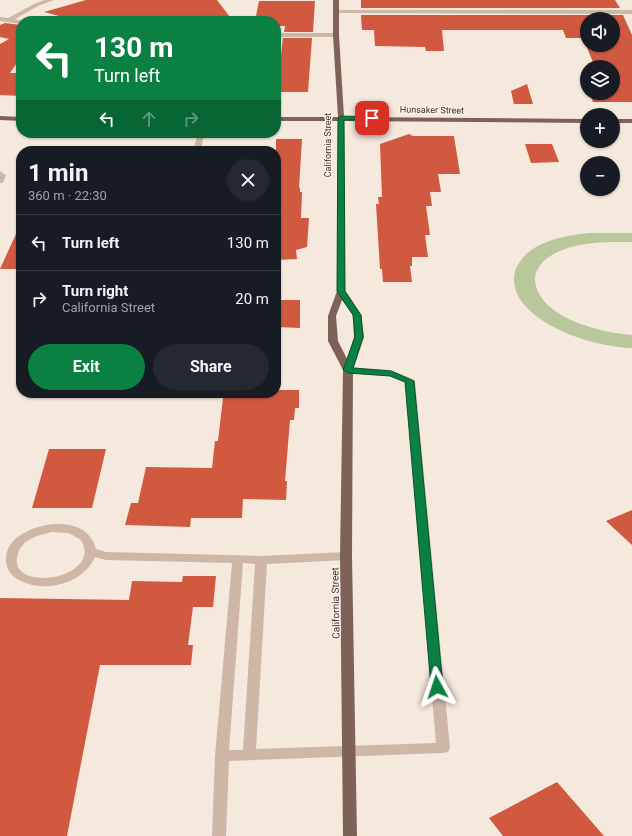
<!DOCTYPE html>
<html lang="en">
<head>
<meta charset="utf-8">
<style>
	:root { --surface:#171b24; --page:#242831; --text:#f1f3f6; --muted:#9ea1a6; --line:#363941; --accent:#0b8043 }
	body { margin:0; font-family:Roboto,sans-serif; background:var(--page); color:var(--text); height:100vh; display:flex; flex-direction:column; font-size:15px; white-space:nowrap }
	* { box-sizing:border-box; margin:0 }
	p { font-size:13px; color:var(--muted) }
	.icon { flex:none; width:22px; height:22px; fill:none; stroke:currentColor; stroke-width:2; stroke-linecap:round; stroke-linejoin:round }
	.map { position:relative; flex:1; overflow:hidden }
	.sheet { position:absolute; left:16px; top:146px; width:265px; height:252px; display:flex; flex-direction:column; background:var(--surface); border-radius:16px; box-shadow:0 1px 3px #0004 }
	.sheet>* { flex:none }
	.hud { position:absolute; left:16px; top:16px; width:265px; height:122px; border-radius:16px; box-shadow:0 1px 3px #0004; background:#0b8043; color:#fff; overflow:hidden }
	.buttons { position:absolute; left:580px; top:12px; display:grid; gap:8px }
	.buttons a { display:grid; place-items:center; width:40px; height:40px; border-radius:50%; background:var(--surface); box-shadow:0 1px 3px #0004; font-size:20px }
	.pin { position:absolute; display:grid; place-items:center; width:34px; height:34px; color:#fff; margin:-17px; border-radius:8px; box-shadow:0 2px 6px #0006 }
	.me { position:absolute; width:44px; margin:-22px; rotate:355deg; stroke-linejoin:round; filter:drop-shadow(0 0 3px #0008) }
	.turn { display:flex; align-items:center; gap:14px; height:84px; padding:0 12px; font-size:18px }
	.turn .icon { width:52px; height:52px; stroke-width:2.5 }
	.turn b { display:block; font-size:28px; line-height:34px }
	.lanes { display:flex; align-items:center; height:38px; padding:0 12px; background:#0003; justify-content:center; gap:20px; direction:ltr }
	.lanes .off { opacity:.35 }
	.round { display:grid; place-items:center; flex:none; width:42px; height:42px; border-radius:21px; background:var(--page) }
	.head { display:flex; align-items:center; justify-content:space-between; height:68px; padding:0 12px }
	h1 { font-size:24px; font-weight:700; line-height:30px }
	.button { display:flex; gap:8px; margin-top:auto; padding:8px 12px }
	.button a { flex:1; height:46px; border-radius:24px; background:var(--accent); color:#fff; font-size:16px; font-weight:700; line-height:46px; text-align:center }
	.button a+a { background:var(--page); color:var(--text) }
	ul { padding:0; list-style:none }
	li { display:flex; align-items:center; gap:12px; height:56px; padding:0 12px; border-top:1px solid var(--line) }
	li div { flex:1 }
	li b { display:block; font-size:15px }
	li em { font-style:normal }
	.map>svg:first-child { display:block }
	.green { fill:#bac69c }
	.building { fill:#d1593f; fill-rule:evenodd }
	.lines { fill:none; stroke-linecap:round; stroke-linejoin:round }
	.minor { fill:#cfb7a8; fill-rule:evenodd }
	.major { fill:#7e6258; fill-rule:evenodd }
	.route { fill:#0b8043; stroke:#07532c }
	.labels { text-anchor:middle; stroke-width:3; stroke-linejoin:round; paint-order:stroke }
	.far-street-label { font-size:9px; fill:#3b2d29; stroke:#fcf3eb }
	.street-label { font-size:10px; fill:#3b2d29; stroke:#fcf3eb }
</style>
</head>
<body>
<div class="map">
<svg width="632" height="836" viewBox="0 0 632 836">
	<rect width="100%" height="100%" fill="#f5e8dd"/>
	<path class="green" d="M589,233h43v9c-27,0 -56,-1 -80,13 -9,5 -18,15 -17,26 4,37 67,52 97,54v13c-34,-1 -88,-17 -110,-46 -6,-8 -10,-20 -7,-31 11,-29 47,-35 74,-38z"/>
	<path class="building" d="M86,0h131l16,21h-155l-34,-9z
		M361,0h254l5,8h-259z
		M259,1h56l-2,31h-29l1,-6h-9v-5h-21z
		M361,15h262l9,20v67h-39l-4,-9h24v-26h-18l-12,-29h-17l-3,-8h-121l2,21h-18l-1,-4 -50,-1 -1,-16h-12zM587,19h26v26h-26z
		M5,23l16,2v32l-11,16h11v23l-21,-1v-51l9,-5 -9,-2v-12z
		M283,38h29l-4,54h-31z
		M527,84l6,20h-19l-3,-13z
		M409,134l4,2h41l6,38h-22l3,18h-11l2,14h-6l4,29h-5l3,22h-16v9h-2l2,16h-29l-1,-13h-2l-4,-65h3l-1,-7h4l-2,-53z
		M276,139h26l-3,49h1v4h2l-1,26h8l-2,29 -11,3 1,9 -21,1z
		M525,144h27l7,18 -28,1z
		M21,223v46h-21z
		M276,300h24v28l-24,-1z
		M276,390h23v18h-4l-1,12h-4l-5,61h2l-1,19 -43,-1 -1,19h-51l-1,9 -65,-2 6,-22h7l8,-36 66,1 3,-27h3l5,-43h11v-2h21v-3h21z
		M49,449h57l-14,59h-60z
		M632,510v35l-26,-24z
		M183,576h33l-3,31h-20l-5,38h5l-2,20h-91l-33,171h-67v-238l129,2 3,-19 50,1z
		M557,782l47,54h-101l-14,-18z"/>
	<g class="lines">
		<path class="minor" d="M45,0h9l-16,6 -23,13 8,2h-2v3l-21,-3v-4l8,1 26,-14z
			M336,10h296v4l-298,-1v-2z
			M276,33h60l3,2 -3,2h-60z
			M198,133h6l-3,18h-8z
			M0,171l6,4 -3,8h-3z
			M348,367l43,3 22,9 2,2 35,367 -2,4 -5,1 -214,8 -3,75h-14l3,-80 17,-193 -126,-3 -11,-3c-12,27 -51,37 -76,23 -19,-10 -16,-33 0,-44 23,-16 69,-20 77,13l10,3 155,4 85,-4 4,1 2,3 -2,3 -4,1 -79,4 -11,185 180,-6 -31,-361 -16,-6 -44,-4 -2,-2 2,-2zM52,532l17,1 12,7c23,40 -76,54 -63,14 4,-15 21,-19 34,-22zM243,563l12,1 -12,186h-14z"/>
		<path class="major" d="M333,0h6v35l5,82 243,2v4l-243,-2 1,170 16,24 3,22 -11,33 -1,186 5,280h-14l-3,-280 3,-186 -15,-29v-25l9,-25 1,-170h-62v-4h62l-5,-82zM342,300l11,15 1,22 -7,22 -9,-18 -2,-25z
			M0,116l21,1v4l-21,-1z
			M613,119h19v4h-19z"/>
	</g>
	<path class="route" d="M341,116l31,1 3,1 -3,2h-28l1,171 16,24 2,22 -10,31 38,3 23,10 29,306 -2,3 -4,2 -4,-2 -2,-3 -26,-305 -15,-6 -42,-3 -5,-3 12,-33 -2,-22 -16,-24 1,-173z"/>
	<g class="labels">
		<g class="far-street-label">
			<text transform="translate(432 110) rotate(1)" y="3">Hunsaker Street</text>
			<text transform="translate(328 145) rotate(-90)" y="3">California Street</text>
		</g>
		<g class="street-label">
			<text transform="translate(335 603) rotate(-91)" y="4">California Street</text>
		</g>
	</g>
</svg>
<div class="buttons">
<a><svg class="icon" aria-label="sound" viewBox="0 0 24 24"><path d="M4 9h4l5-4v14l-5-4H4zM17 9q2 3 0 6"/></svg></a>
<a><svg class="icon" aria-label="layers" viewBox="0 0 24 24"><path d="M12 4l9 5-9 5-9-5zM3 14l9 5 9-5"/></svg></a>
<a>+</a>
<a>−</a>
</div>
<div class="pin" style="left:372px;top:118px;background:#d93025"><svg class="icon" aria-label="arrive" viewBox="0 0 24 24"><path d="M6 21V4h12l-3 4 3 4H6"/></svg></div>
<svg class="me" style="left:437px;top:687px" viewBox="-20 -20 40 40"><path d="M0-17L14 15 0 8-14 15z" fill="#0b8043" stroke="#fff" stroke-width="4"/></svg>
<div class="hud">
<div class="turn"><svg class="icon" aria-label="left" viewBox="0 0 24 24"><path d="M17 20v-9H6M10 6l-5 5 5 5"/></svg><div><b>130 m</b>Turn left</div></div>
<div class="lanes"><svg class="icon" aria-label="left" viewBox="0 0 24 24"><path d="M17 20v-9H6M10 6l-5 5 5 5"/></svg><svg class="icon off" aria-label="ahead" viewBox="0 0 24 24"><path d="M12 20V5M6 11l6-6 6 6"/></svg><svg class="icon off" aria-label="right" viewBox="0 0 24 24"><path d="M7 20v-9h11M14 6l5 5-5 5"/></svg></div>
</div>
<section class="sheet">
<div class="head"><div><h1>1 min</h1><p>360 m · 22:30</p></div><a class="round"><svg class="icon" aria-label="close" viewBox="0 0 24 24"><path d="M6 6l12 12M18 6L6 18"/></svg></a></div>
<ul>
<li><svg class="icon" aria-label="left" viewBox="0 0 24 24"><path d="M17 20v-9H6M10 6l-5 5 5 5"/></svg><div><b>Turn left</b></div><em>130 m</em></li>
<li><svg class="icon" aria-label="right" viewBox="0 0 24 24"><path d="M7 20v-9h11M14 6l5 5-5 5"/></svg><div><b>Turn right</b><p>California Street</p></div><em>20 m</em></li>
</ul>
<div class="button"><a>Exit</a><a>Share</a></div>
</section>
</div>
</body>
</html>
